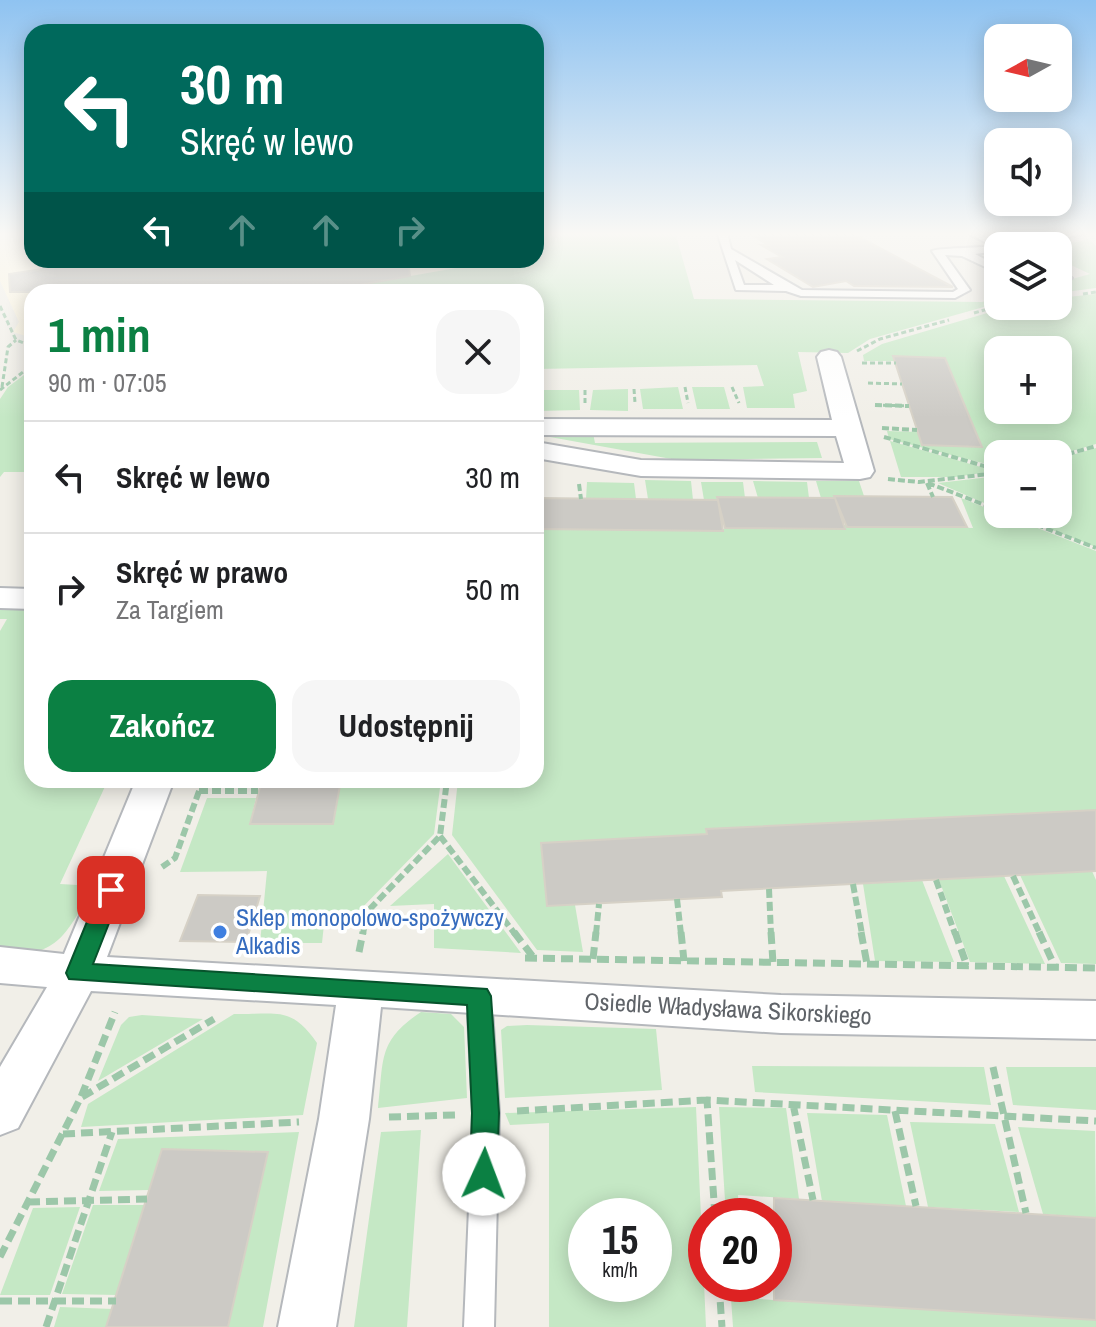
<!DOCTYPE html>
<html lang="pl">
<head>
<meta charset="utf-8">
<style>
	:root { --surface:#fff; --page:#f6f6f6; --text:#202124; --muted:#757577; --line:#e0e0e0; --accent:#0b8043 }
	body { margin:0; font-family:"Archivo Narrow",sans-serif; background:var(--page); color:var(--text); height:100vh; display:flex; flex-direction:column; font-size:30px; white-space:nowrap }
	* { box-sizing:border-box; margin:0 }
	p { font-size:26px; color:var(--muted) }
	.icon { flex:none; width:44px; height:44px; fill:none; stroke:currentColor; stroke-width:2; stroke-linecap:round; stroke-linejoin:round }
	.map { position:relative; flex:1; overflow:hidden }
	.side { position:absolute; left:24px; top:284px; width:520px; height:504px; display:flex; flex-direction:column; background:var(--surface); border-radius:24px; box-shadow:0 4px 20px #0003 }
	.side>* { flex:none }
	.guide { position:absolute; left:24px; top:24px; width:520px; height:244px; border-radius:24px; box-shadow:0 4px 20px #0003; background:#00695c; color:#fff; overflow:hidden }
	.needle { width:52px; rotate:262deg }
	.buttons { position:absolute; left:984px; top:24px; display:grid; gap:16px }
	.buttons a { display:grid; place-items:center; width:88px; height:88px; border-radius:16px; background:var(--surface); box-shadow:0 4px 20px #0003; font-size:40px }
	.speed { position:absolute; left:568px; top:1198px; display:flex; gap:16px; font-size:40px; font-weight:700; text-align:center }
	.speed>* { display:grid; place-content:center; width:104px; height:104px; border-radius:50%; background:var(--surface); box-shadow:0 4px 20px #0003; line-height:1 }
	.speed small { font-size:20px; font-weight:400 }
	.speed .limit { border:12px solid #d22; background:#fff; color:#111 }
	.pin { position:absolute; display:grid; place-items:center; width:68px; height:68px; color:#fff; margin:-34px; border-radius:16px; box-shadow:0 4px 12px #0006 }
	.me { position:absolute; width:88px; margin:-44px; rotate:2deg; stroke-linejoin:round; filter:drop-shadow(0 0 6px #0008) }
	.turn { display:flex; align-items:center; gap:28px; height:168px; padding:0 24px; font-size:36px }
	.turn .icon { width:104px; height:104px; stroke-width:2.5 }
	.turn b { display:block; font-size:56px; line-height:68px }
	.lanes { display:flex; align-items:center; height:76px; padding:0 24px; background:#0003; justify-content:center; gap:40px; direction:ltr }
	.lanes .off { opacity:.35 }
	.round { display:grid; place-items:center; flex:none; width:84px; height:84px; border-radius:24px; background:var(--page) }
	.overview { display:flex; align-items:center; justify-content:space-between; height:136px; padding:0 24px }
	h1 { font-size:48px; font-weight:700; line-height:60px; color:var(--accent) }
	.primary-button { display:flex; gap:16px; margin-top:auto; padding:16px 24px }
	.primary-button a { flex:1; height:92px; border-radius:24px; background:var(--accent); color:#fff; font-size:32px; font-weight:700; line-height:92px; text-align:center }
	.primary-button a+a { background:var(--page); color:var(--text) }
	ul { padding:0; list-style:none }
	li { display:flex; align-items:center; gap:24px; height:112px; padding:0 24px; border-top:2px solid var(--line) }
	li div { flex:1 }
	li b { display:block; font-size:30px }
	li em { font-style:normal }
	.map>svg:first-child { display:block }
	.commercial { fill:#fef7e0 }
	.green { fill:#c5e8c5; fill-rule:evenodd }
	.building { fill:#cccac5; stroke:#d6d1c6; stroke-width:2 }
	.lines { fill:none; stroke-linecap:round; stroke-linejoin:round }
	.lane-casing { stroke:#b5b8bc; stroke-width:4 }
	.street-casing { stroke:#b5b8bc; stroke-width:4 }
	.path-far3 { stroke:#9cc7a9; stroke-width:3; stroke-dasharray:5 3; stroke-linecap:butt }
	.path-far2 { stroke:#9cc7a9; stroke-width:4; stroke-dasharray:7 3; stroke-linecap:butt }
	.path-far1 { stroke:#9cc7a9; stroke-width:6; stroke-dasharray:9 4; stroke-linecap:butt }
	.path { stroke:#9cc7a9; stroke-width:7; stroke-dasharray:12 6; stroke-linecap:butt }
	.lane { fill:#fff; fill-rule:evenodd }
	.street { fill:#fff; fill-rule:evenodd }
	.route { fill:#0b8043; stroke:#07532c; stroke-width:2 }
	.shop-dot { fill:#3f7fe0; stroke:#fff; stroke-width:3 }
	.labels { text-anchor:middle; stroke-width:7; stroke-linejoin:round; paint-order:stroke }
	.near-shop-label { font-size:24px; fill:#366cbe; stroke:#fff; text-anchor:start }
	.near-street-label { font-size:24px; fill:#5f6368; stroke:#fff }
</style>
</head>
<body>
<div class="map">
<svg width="1096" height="1327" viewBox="0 0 1096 1327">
	<rect width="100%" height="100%" fill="#f1efe8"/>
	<path class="commercial" d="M0,232h32v28h497l-13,32h-484v46l-19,-6 6,-10 -19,-41z"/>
	<path class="green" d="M542,232h133l19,67 288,3 16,-4v5l-128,36 -22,14 -50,-1 9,39 -14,3 2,14h-48l-4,-21 21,-1 -7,-21 -221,4v-77h-216l153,-27 -5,-5h68v-26z
		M1089,239l7,7v42l-38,5v-10l32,-9 -32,-15v-10l6,-1 -3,-3z
		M1096,294v150l-38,11 -60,-1v13l-109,-28 -2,-8 31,1 4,13 60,2 -37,-89 -51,-2 1,5h-31l-1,-6 19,-11 129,-38h47v-8zM998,350h60v60h-60z
		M32,369v103h-28l-4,5v-78l8,-12z
		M678,387l5,22h-40l-3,-20z
		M692,387h32l6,22h-33z
		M628,389v22l-38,-1 3,-20z
		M538,390h41l1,20 -44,1z
		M536,433h57l2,10 222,-1 5,16 -145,2 -138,-25 -3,3z
		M890,441l105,30 -40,6h-54z
		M1096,448v99l-85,-33h47v-55z
		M998,476v33l-60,-26z
		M645,480l46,1 2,19 -45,-1z
		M753,481l54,1 2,16h-51z
		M816,481h43l5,15 -43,2z
		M587,482l47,1 2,16h-50z
		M701,482h42l2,16 -41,2z
		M961,498l135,53v259l-390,19 1,5 -166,9 6,63 28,-1 8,47 -46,-2 -85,-115 6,-55h78v-251h308v-4l129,3z
		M0,607l32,1v172h76l-48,104 35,2c-30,47 -33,70 -95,70v-325l7,-12h-7z
		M341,780h100l-7,54 -78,80 -31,1 -3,28h-62l7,-72 -87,1 27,-74h49l-6,26h82z
		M448,854l73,99 -87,-5v-44l-44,2z
		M1092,871l4,9v84l-35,-1 -41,-88z
		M1004,876l41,88 -75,-2 -31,-82z
		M922,880l32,82 -79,-1 -12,-77z
		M421,1012l30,2 13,13 3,71 -89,10c6,-48 -1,-67 43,-96z
		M234,1014c42,1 57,-9 83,29l-14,72 -222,12 7,-23z
		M142,1015l61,4 -105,62 23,-56 8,-8z
		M527,1025l129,4 6,61 -157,8 -4,-68 6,-4z
		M752,1066l232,1 7,38 -236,-13z
		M1006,1067h90v43l-83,-5z
		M696,1107l10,220h-157v-204l-39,2 -5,-12zM586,1216h68v68h-68z
		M719,1107l67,1 13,91 -61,-4 1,21h-13z
		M807,1113l80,2 19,91 -84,-5z
		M910,1122l85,2 24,88 -91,-5z
		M1018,1127l77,4 1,87 -53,-4z
		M421,1130l-14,197h-53l27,-195z
		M299,1132l-36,195h-35l40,-175 -105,-3 -13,41 -51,1 19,-52z
		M93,1205h52l-27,90 -56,-1z
		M80,1207l-30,88h-50l33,-87z
		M730,1284h13l1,14 352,22v7h-363z
		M60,1307l53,2 -5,18h-54z"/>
	<path class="building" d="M747,232h103l103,55 -99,-1 -8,-5 -33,6 -46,-28 15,-2 -21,-12h7z
		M101,260h307l2,16 -90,16h-310l-1,-18z
		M893,356l52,2 37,89 -60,-2z
		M834,496l118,1 15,30h-120z
		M717,497l118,1 10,31 -120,-1z
		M536,498l182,2 5,31 -187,-2z
		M262,780h79l-8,44h-83z
		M1096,810v61l-375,20 1,6 -175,9 -6,-63 166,-9 -1,-5z
		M198,895l62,1 -14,46 -66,-1z
		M162,1149l106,3 -40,175h-122z
		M774,1198l322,20v102l-322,-20z"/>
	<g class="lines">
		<defs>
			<path id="lane" d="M717,232h10l4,17 71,41 151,2 5,-3 -26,-38c6,-3 47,-3 60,-5l-26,-14c15,0 23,8 37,11 8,3 68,-11 88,-11l-65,14h-28v5l-23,3 23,12v7l-36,-17 -17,-1 25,35 -15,8 -154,-2 -15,-5 -50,-1zM735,260l39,25h-30z
				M1058,271l14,7 -5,3 -9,-3z
				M479,986l9,3 3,7 8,117 -5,214h-30l9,-214 -6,-117 3,-7z"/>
			<path id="street" d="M829,350l8,2 4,5 33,114 -4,6 -10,2 -219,-3 -105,-18v-16l105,18 203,3 -8,-27 -300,-1v-16l296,1 -15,-63 4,-5z
				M0,588l32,1v20l-32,-1z
				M136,780h38l-67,177 674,38 315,6v38l-315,-6 -400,-26 -12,112 -33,208h-58l41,-208 17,-114 -245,-14 -73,137 -18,7v-68l47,-80 -47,-4v-36l64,7z"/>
		</defs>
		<use href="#lane" class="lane-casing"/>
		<use href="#street" class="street-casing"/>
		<path class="path-far3" d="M1083,294l13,-2
			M0,306l16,34 16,6
			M974,313l24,-7
			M857,351l23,-12 69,-19
			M862,363h34
			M868,383l34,1
			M2,387l6,-40 8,-7
			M685,387l3,16
			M732,387l7,16
			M634,389l1,14
			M0,390l32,-25
			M585,390v13
			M875,405l34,1"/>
		<path class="path-far2" d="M875,405l34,1
			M882,428l35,2
			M884,437l114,33
			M1058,457l38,-11
			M888,479l31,3 79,-9
			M927,483l6,14
			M928,483l70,27
			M579,484l2,15
			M1009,514l87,34"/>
		<path class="path-far1" d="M199,791h59
			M440,836l75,98
			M162,867l13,-9 28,-78
			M1013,876l27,58
			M936,880l19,54
			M853,884l9,50
			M769,889l2,45
			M677,899l4,35
			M363,934l4,-22 73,-76 7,-56
			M596,934l3,-30"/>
		<path class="path" d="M514,932l20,26
			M681,932l3,29
			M771,932l2,31
			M861,932l6,32
			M955,932l12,34
			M1039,932l16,35
			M359,952l4,-20
			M525,958l571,10
			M593,959l3,-27
			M993,1067l33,146
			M82,1097l132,-78
			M793,1104l20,96
			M517,1111l190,-11
			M895,1111l21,95
			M389,1117l66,-2
			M63,1134l236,-12
			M28,1202l119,-3
			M715,1216l-8,-116 389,21
			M0,1257l81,-160 34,-85
			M719,1284l3,43
			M0,1301h116
			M46,1327l66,-195"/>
		<use href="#lane" class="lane"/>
		<use href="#street" class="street"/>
	</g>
	<linearGradient id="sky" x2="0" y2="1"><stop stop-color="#8fc3f1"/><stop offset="0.56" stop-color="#f9f8f5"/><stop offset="1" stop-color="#f9f8f5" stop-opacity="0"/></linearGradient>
	<rect width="1096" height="418" fill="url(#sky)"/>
	<path class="route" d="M111,882l8,2 3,6 -29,74 394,25 4,7 8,117 -2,61 -4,9 -9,4 -10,-4 -4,-9 2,-61 -5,-108 -398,-26 -3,-6 34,-83 3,-6z"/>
	<circle class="shop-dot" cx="220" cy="932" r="8"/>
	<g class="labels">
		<g class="near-shop-label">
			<text x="236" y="926">Sklep monopolowo-spożywczy<tspan x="236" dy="28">Alkadis</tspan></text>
		</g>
		<g class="near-street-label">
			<text transform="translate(728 1009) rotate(3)" y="8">Osiedle Władysława Sikorskiego</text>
		</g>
	</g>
</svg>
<div class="buttons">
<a><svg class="needle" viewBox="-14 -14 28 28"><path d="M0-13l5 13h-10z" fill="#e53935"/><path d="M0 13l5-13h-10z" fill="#757577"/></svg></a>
<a><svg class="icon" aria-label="sound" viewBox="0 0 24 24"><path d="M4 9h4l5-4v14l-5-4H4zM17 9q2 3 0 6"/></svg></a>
<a><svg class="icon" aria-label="layers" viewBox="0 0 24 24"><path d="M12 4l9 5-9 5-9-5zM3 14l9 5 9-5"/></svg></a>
<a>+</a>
<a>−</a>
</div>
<div class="speed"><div>15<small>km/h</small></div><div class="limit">20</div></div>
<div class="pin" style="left:111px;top:890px;background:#d93025"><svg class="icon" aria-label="arrive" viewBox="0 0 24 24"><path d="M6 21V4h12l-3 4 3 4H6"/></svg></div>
<svg class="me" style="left:484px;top:1174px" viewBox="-20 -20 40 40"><circle r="19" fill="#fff"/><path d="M0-13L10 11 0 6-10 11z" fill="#0b8043"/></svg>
<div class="guide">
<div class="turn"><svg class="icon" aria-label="left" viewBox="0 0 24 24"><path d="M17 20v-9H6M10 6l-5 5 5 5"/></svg><div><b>30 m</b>Skręć w lewo</div></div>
<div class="lanes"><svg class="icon" aria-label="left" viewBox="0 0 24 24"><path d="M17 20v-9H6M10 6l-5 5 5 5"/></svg><svg class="icon off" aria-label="ahead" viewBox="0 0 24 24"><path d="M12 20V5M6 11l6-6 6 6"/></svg><svg class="icon off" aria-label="ahead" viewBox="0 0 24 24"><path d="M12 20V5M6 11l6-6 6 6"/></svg><svg class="icon off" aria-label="right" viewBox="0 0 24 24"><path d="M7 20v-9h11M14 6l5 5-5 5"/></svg></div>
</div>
<section class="side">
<div class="overview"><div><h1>1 min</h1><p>90 m · 07:05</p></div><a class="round"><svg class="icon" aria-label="close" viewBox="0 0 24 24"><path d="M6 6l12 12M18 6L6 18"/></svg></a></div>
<ul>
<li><svg class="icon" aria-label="left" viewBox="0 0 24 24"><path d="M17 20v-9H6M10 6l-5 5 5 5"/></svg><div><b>Skręć w lewo</b></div><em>30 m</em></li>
<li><svg class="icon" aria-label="right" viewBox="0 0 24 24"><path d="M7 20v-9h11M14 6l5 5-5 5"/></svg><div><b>Skręć w prawo</b><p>Za Targiem</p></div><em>50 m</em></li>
</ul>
<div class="primary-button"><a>Zakończ</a><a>Udostępnij</a></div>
</section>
</div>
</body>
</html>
